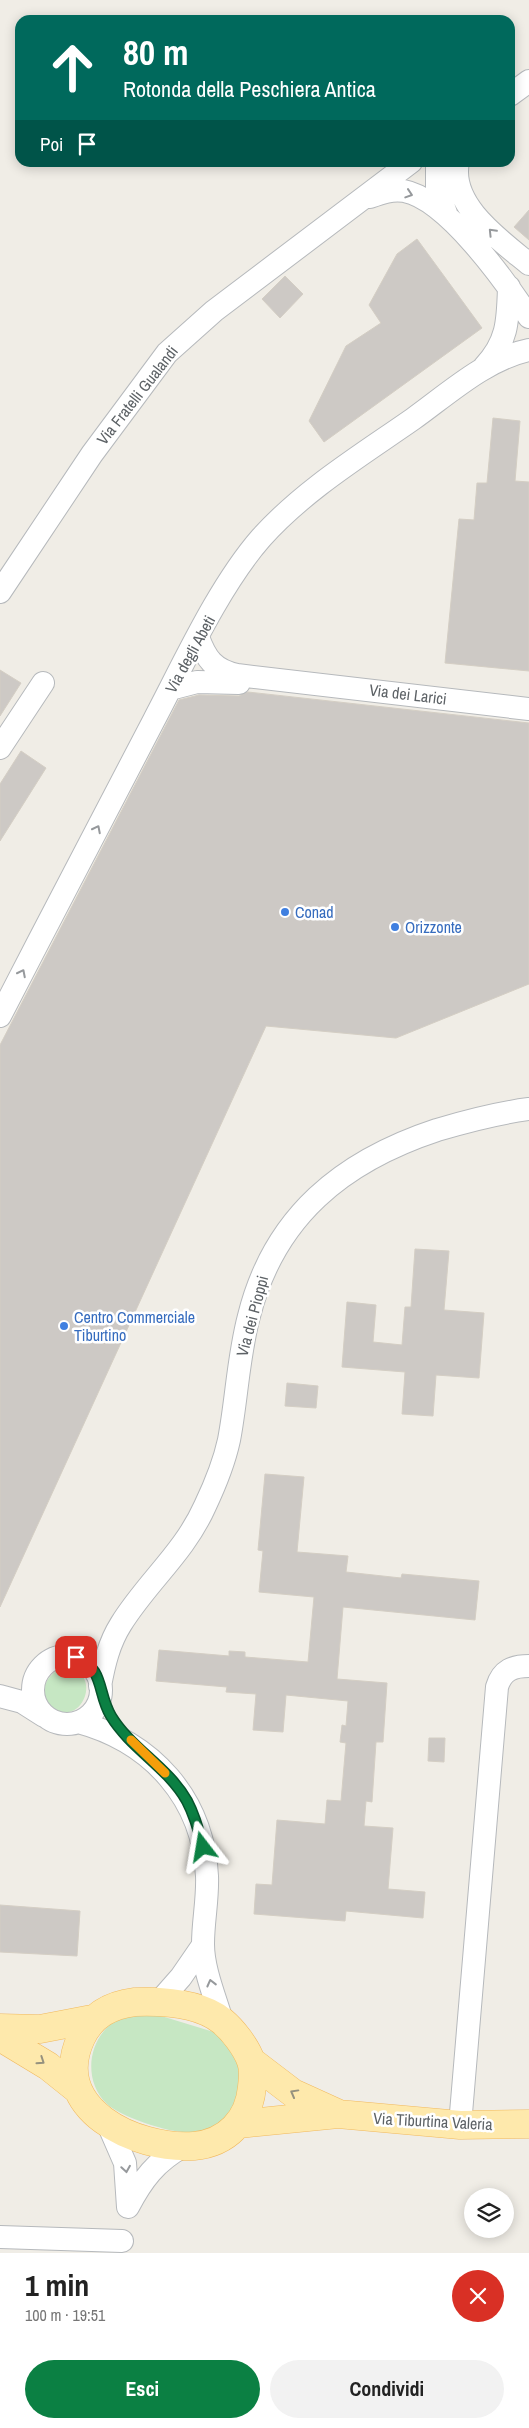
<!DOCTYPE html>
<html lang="it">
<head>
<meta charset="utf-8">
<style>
	:root { --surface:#fff; --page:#f2f2f2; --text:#222; --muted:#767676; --accent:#0b8043 }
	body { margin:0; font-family:"Archivo Narrow",sans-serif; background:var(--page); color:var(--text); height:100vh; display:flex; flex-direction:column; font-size:19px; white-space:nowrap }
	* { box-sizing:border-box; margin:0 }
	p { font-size:16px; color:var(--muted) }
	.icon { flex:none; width:28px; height:28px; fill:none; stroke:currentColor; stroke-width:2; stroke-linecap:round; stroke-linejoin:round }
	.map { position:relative; height:2253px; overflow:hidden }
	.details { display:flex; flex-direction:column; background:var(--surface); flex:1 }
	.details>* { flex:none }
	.hud { position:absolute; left:15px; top:15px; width:500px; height:152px; border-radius:15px; box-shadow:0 2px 12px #0003; background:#00695c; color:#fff; overflow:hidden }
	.tools { position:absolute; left:464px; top:2188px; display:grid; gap:10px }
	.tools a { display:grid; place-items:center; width:50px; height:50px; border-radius:50%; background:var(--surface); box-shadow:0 2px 12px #0003; font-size:25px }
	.pin { position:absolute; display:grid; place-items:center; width:42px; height:42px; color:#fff; margin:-21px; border-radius:10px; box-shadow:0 2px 8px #0006 }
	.me { position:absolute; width:55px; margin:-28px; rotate:346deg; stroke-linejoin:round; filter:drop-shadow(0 0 4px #0008) }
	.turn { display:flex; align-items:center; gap:18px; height:105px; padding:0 25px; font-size:22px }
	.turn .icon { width:65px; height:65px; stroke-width:2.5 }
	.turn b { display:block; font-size:35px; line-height:42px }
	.then { display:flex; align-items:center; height:48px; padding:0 25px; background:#0003; gap:10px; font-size:19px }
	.round { display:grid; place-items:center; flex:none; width:52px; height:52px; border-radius:26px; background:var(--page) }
	.head { display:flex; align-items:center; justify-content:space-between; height:85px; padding:0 25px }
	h1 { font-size:30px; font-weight:800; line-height:38px }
	.primary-button { display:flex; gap:10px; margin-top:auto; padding:10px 25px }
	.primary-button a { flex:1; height:58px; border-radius:30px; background:var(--accent); color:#fff; font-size:20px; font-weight:800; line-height:58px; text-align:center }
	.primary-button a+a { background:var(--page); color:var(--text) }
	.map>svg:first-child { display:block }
	.green { fill:#c6e7c3 }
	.building { fill:#cdc9c5; stroke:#d4cec4 }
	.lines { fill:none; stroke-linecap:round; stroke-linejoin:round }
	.minor-casing { stroke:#b6b9bc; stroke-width:24 }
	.major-casing { stroke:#f1b95e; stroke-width:29 }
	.minor { stroke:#fff; stroke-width:22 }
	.major { stroke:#fee9ac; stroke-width:28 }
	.oneway { stroke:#96999c }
	.oneway2 { stroke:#95917e }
	.route-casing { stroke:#07532c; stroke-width:12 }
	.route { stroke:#0b8043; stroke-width:9 }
	.slow { stroke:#f59e0b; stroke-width:9 }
	.shop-dot { fill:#3f7fe0; stroke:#fff; stroke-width:2 }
	.labels { text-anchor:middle; stroke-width:5; stroke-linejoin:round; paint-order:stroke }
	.street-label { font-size:16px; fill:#5d6266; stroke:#fff }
	.shop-label { font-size:16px; fill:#366cbe; stroke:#fff; text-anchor:start }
</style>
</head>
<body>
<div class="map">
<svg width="529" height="2253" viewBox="0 0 529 2253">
	<rect width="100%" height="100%" fill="#f0ede6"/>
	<path class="green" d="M60,1669c46,-5 24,62 -8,38 -15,-12 -7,-31 8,-38z
		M158,2015l59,18 24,31c-1,10 -2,37 -6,45 -8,12 -24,21 -38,23 -20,4 -75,-14 -90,-28 -27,-26 -18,-73 17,-88 10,-3 24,-1 34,-1z"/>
	<path class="building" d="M529,210v30l-15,-13z
		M417,239l65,89 -158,114 -15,-21 37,-75 35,-23 -12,-18 28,-51z
		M285,276l18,18 -23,24 -18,-19z
		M493,418l27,3 -5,60 14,1v189l-84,-8 14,-144 15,1 3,-37h10z
		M0,670l21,13 -21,33z
		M248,692l281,31v261l-133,54 -130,-12 -266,581v-562l179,-345 20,-5 40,1z
		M21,751l25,17 -46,73v-57z
		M415,1249l34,2 -5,59 40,3 -5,65 -43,-3 -3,41 -31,-2 3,-42 -63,-5 5,-65 29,3 -3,37 29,3 3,-38h6z
		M287,1383l31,3 -2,22 -31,-2z
		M265,1474l39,3 -7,75 51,4 -2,16 55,6 1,-4 77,7 -4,39 -132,-13 -6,72 50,4 -4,59h-7l-4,60 -6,-1 -2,25 29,2 -5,61 37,3 -2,26 -77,-7 -1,10 -91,-7 2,-30 16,1 5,-65 48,4 2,-24 14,1 5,-58 -6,-1 2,-17 4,1 2,-25 -62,-6 -3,37 -30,-2 3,-36 -30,-2 1,-5 -71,-6 3,-31 70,6v-5l16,1v5l63,5 6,-65 -55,-5 4,-41 -5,-1z
		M429,1738h16l-1,24 -16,-1z
		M0,1905l80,6 -3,45 -77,-4z"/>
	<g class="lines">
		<defs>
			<path id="minor" d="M510,95l19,-14
				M437,162v26l10,28
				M458,162c-9,43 42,78 71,102
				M370,197c11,-4 22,-8 34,-6 43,8 101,90 125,126
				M484,367c24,-25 24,-47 25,-80
				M0,592l92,-138 75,-101 47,-42 197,-149
				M198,637c8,22 16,33 39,38l292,34
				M170,689l27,-7 42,1
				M0,748l43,-65
				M0,1016c51,-99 103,-198 154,-296 30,-57 65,-134 107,-182 43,-48 99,-82 152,-119 35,-25 73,-60 116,-69
				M33 1690a34 34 0 1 1 68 0a34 34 0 1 1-68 0Z
				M100,1686c4,-22 9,-43 21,-62 26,-42 63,-71 84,-118 10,-21 19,-43 24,-66 8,-42 9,-83 20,-124 25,-100 94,-155 188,-186 30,-9 61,-17 92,-21
				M0,1696l22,6 22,14
				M78,1722c74,20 125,76 129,154 1,23 -4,45 -4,68 0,25 12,53 19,77
				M159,2002l22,-25 22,-32
				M108,2124l17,39 3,44c14,-27 28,-46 56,-61
				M460,2125l37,-438c5,-17 16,-21 32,-21
				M0,2237l122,4"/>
			<path id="major" d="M135,2002c27,-1 65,1 87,19 11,9 24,26 29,40 3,8 2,18 1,26 -3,33 -25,56 -58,59 -58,4 -146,-37 -113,-108 11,-23 29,-33 54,-36z
				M0,2028l40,1 52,-10
				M0,2037l48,29 30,24
				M251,2061l42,32 44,20
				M239,2124l99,-10 122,11 69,-1"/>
		</defs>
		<use href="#minor" class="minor-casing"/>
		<use href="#major" class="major-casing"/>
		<use href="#minor" class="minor"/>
		<use href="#major" class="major"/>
	</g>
	<defs><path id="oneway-chevron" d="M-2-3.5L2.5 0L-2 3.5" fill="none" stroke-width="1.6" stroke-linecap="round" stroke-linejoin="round" transform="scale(1.25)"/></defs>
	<g class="oneway">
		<use href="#oneway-chevron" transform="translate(409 194) rotate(18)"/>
		<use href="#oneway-chevron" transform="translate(492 232) rotate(-134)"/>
		<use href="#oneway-chevron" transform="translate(97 829) rotate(-63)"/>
		<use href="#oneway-chevron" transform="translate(22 973) rotate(-63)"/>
		<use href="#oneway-chevron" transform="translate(211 1983) rotate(-104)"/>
		<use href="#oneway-chevron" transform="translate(126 2169) rotate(81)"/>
	</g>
	<g class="oneway2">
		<use href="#oneway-chevron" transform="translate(41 2061) rotate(34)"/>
		<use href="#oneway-chevron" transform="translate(294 2093) rotate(-151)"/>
	</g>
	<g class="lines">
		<defs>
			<path id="route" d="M76,1657c29,12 21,36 35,59 20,33 57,51 76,85 8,15 12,30 16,46"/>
		</defs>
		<use href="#route" class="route-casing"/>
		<use href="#route" class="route"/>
		<path class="slow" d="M131,1740l34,33"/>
	</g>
	<g class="shop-dot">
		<circle cx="285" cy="912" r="5"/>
		<circle cx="395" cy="927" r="5"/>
		<circle cx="64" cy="1326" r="5"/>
	</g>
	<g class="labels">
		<g class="street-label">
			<text transform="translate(137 395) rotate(-52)" y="6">Via Fratelli Gualandi</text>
			<text transform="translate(190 654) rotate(-61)" y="6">Via degli Abeti</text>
			<text transform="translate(408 694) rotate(7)" y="6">Via dei Larici</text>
			<text transform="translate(252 1316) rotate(-75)" y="6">Via dei Pioppi</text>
			<text transform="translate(433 2121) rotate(3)" y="6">Via Tiburtina Valeria</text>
		</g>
		<g class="shop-label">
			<text x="295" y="918">Conad</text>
			<text x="405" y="933">Orizzonte</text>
			<text x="74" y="1323">Centro Commerciale<tspan x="74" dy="18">Tiburtino</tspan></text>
		</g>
	</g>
</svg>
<div class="tools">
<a><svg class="icon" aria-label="layers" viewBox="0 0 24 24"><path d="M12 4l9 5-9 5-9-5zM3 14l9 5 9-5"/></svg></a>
</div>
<div class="pin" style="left:76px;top:1657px;background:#d93025"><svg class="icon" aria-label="arrive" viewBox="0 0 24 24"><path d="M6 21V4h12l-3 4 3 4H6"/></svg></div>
<svg class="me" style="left:203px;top:1847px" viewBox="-20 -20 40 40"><path d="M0-17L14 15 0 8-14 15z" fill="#0b8043" stroke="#fff" stroke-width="4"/></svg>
<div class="hud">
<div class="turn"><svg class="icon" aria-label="ahead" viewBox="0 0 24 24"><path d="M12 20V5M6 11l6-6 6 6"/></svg><div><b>80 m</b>Rotonda della Peschiera Antica</div></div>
<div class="then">Poi<svg class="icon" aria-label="arrive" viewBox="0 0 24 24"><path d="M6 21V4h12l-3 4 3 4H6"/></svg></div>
</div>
</div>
<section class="details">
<div class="head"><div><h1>1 min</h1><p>100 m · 19:51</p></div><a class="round" style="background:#d93025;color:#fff"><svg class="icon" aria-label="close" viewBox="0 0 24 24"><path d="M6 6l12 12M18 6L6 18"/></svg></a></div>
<div class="primary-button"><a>Esci</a><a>Condividi</a></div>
</section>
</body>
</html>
